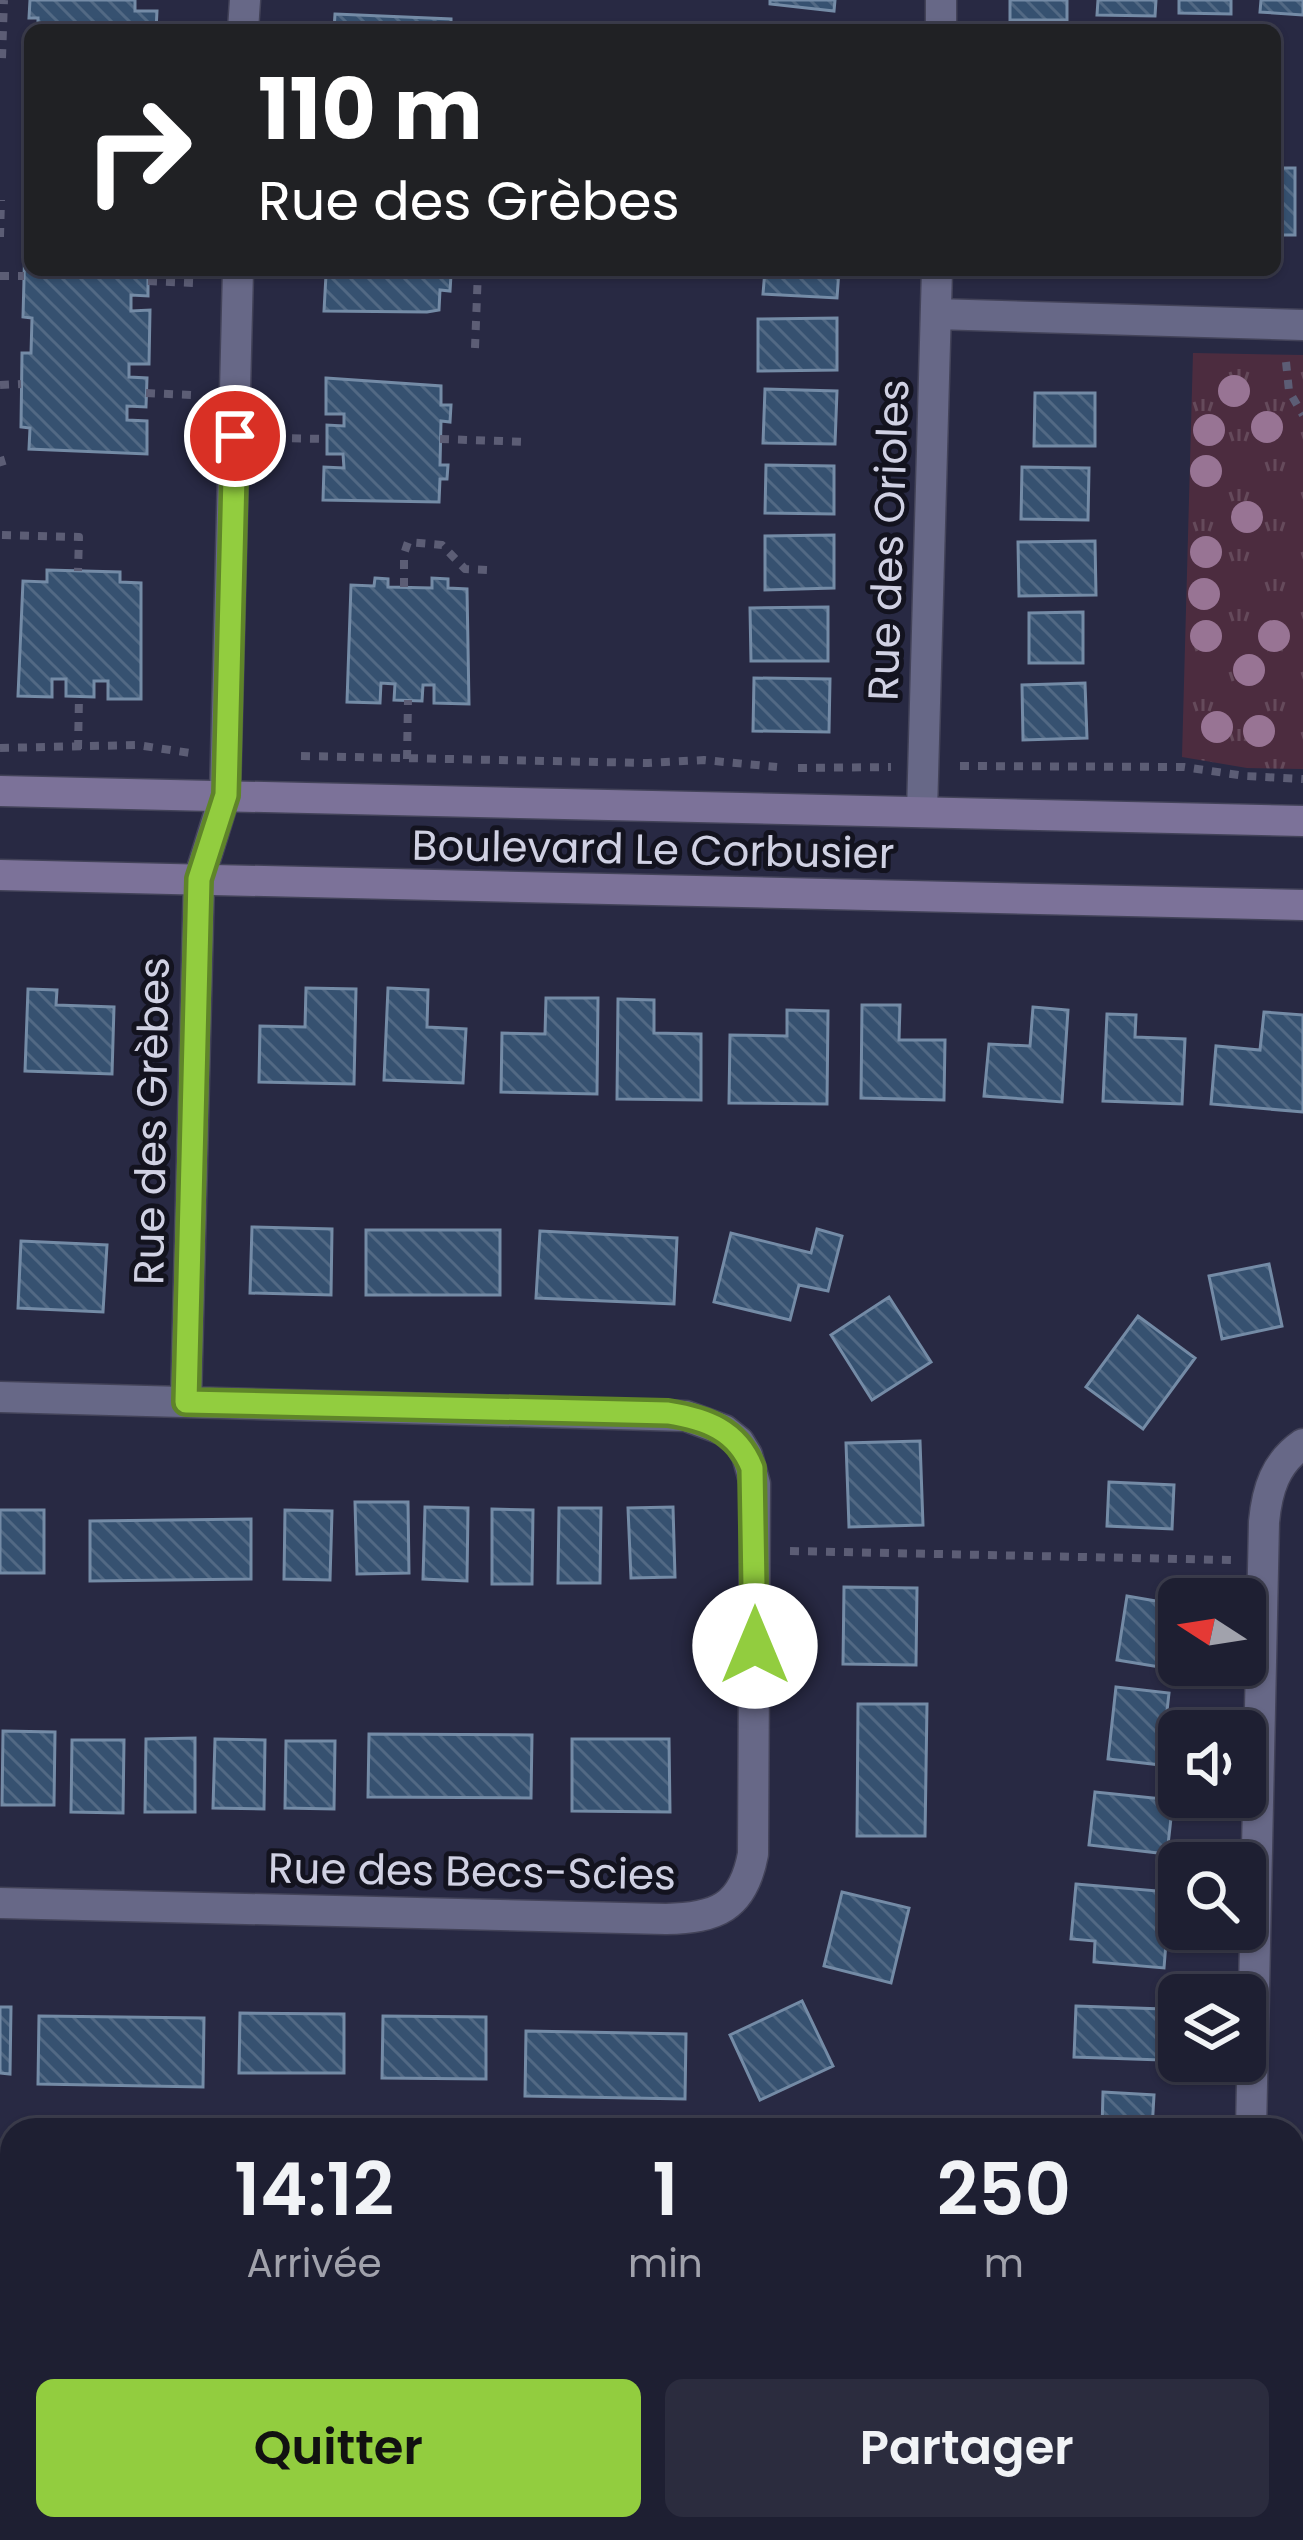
<!DOCTYPE html>
<html lang="fr">
<head>
<meta charset="utf-8">
<style>
	:root { --surface:#1e1f32; --page:#2b2c3e; --text:#f1f3f6; --muted:#a1a2ac; --line:#3c3d4d; --accent:#92cd3f }
	body { margin:0; font-family:Poppins,sans-serif; background:var(--page); color:var(--text); height:100vh; display:flex; flex-direction:column; font-size:45px; white-space:nowrap }
	* { box-sizing:border-box; margin:0 }
	p { font-size:39px; color:var(--muted) }
	.icon { flex:none; width:66px; height:66px; fill:none; stroke:currentColor; stroke-width:2; stroke-linecap:round; stroke-linejoin:round }
	.map { position:relative; flex:1; overflow:hidden }
	.drawer { position:absolute; left:0px; top:2118px; width:1305px; height:423px; display:flex; flex-direction:column; background:var(--surface); border-radius:36px 36px 0 0; box-shadow:0 3px 9px #0004,0 0 0 3px var(--line) }
	.drawer>* { flex:none }
	.top-card { position:absolute; left:24px; top:24px; width:1257px; height:252px; border-radius:18px; box-shadow:0 3px 9px #0004,0 0 0 3px var(--line); background:#202124; color:#fff; overflow:hidden }
	.needle { width:78px; rotate:282deg }
	.buttons { position:absolute; left:1158px; top:1578px; display:grid; gap:24px }
	.buttons a { display:grid; place-items:center; width:108px; height:108px; border-radius:18px; background:var(--surface); box-shadow:0 3px 9px #0004,0 0 0 3px var(--line); font-size:60px }
	.pin { position:absolute; display:grid; place-items:center; width:102px; height:102px; color:#fff; margin:-51px; border:6px solid #fff; border-radius:50%; box-shadow:0 3px 12px #0007 }
	.me { position:absolute; width:132px; margin:-66px; rotate:0deg; stroke-linejoin:round; filter:drop-shadow(0 0 9px #0008) }
	.turn { display:flex; align-items:center; gap:42px; height:252px; padding:0 36px; font-size:54px }
	.turn .icon { width:156px; height:156px; stroke-width:2.5 }
	.turn b { display:block; font-size:84px; line-height:102px }
	.eta { display:flex; justify-content:space-evenly; align-items:center; height:204px; text-align:center }
	.eta b { font-size:72px; font-weight:600; line-height:84px }
	.cta { display:flex; gap:24px; margin-top:auto; padding:24px 36px }
	.cta a { flex:1; height:138px; border-radius:18px; background:var(--accent); color:#111; font-size:48px; font-weight:600; line-height:138px; text-align:center }
	.cta a+a { background:var(--page); color:var(--text) }
	.map>svg:first-child { display:block }
	.grass { fill:url(#grass-tufts) }
	.building { fill:url(#building-back-hatch); stroke:#748ba6; stroke-width:3 }
	.lines { fill:none; stroke-linecap:round; stroke-linejoin:round }
	.street-casing { stroke:#434359; stroke-width:33 }
	.secondary-casing { stroke:#434359; stroke-width:33 }
	.path { stroke:#5c5d75; stroke-width:8; stroke-dasharray:9 9; stroke-linecap:butt }
	.street { stroke:#676887; stroke-width:30 }
	.secondary { stroke:#7c7299; stroke-width:30 }
	.tree { fill:#987494 }
	.route-casing { stroke:#5f8529; stroke-width:30 }
	.route { stroke:#92cd3f; stroke-width:21 }
	.labels { text-anchor:middle; stroke-width:10; stroke-linejoin:round; paint-order:stroke }
	.street-label { font-size:42px; fill:#d0d1e3; stroke:#13131f }
</style>
</head>
<body>
<div class="map">
<svg width="1303" height="2540" viewBox="0 0 1303 2540">
	<defs>
		<pattern id="grass-tufts" width="24" height="20" patternUnits="userSpaceOnUse" patternTransform="scale(3)"><rect width="24" height="20" fill="#4c2c3f"/><path d="M3 7l-1-3M5 7V3M7 7l1-3M15 17l-1-3M17 17v-4M19 17l1-3" fill="none" stroke="#654a5b"/></pattern>
		<pattern id="building-back-hatch" width="6" height="6" patternUnits="userSpaceOnUse" patternTransform="scale(3)"><rect width="6" height="6" fill="#365170"/><path d="M-1 5l2 2M0 0l6 6M5-1l2 2" fill="none" stroke="#526984"/></pattern>
	</defs>
	<rect width="100%" height="100%" fill="#282943"/>
	<path class="grass" d="M1193,353l110,2v414l-56,-1 -65,-11z"/>
	<path class="building" d="M30,0h105v11h22l-1,19h-118v-12h-9z
		M770,0h65l-1,11 -64,-7z
		M1010,0h57v20h-57z
		M1098,0h58l-1,16 -58,-1z
		M1179,0h52v14l-52,-1z
		M1261,0h42v15l-43,-3z
		M335,14l116,5v11h-117z
		M775,25h69v5h-69z
		M1275,168h20v67h-20z
		M25,242h5v28h118v26l-17,-1v16l19,-1 -1,54h-20v13l18,1 -1,29 -19,-1v14l20,1v33l-118,-5 1,-21 -9,-1 1,-74h9l1,-35 -9,-1z
		M345,270h97l-1,5h10l-1,16 -10,-1 -1,20 -12,2 -103,-1 2,-36 18,1z
		M765,270h74l-2,28 -74,-4z
		M837,318v52l-79,1v-52z
		M326,378l115,8v19h10l-1,17 -9,-1 -1,44h8l-1,14h-7l-1,23 -116,-2 1,-33 20,1 -1,-14h-16v-29l17,1v-12h-18z
		M765,389l72,2 -2,53 -72,-1z
		M1035,393h60v53h-61z
		M766,465l68,1v48l-69,-1z
		M1022,467l67,1 -1,52 -67,-1z
		M834,535v53l-69,2v-54z
		M1095,541l1,54 -77,1 -1,-54z
		M47,570l73,2v10l21,1v116h-33v-18h-14v16l-28,-1v-17h-14v18l-34,-1 5,-115 24,1z
		M375,578l13,1v8l44,1v-10l16,1v9l19,1 2,115 -35,-1v-18h-11l-1,16 -28,-1 1,-16 -14,-1 -1,20 -33,-1 4,-117 23,1z
		M828,607v54h-77l-1,-53z
		M1083,612v51h-54v-50z
		M754,678l76,1 -1,53 -76,-1z
		M1085,683l2,55 -64,2 -1,-55z
		M306,988l50,1 -2,95 -95,-2 1,-56 45,1z
		M388,988l40,2 -1,37 39,2 -3,54 -79,-3z
		M28,989l29,1 -1,15 58,2 -2,67 -87,-3z
		M546,998h52l-1,96 -96,-2 1,-59 43,1z
		M618,999l36,1v33l47,1v66l-84,-1z
		M862,1005h38l-1,35h46l-1,60 -83,-2z
		M1033,1007l35,3 -6,92 -78,-6 5,-52 41,2z
		M787,1010l41,1 -1,93 -98,-1 1,-68 57,1z
		M1264,1012l39,3v97l-92,-8 5,-58 44,4z
		M1107,1014l29,1 -1,22 50,2 -3,65 -79,-3z
		M252,1227l80,2 -1,66 -81,-2z
		M817,1229l25,7 -14,55 -29,-6 -9,35 -76,-18 17,-69 80,20z
		M366,1230h134v65h-134z
		M540,1231l137,7 -3,66 -138,-6z
		M21,1241l86,4 -4,67 -85,-4z
		M1269,1264l13,62 -60,13 -13,-63z
		M889,1297l42,65 -59,38 -41,-65z
		M1138,1316l57,42 -52,71 -57,-42z
		M920,1441l3,84 -74,2 -3,-84z
		M1109,1482l65,3 -2,44 -65,-3z
		M355,1502h53l1,71 -52,1z
		M425,1507l43,1 -1,73 -44,-2z
		M673,1507l2,70 -44,1 -3,-70z
		M559,1508h42l-1,75h-42z
		M492,1509l41,1 -1,74h-40z
		M0,1510h44v63h-44z
		M285,1510l47,1 -2,69 -46,-1z
		M251,1519v60l-161,2v-60z
		M844,1587l73,1 -1,77 -73,-1z
		M1127,1596l52,9 -7,64 -55,-9z
		M1116,1687l53,6 -8,72 -53,-6z
		M858,1704h69l-2,132h-68z
		M3,1731l52,1 -1,73h-52z
		M369,1734l163,1 -1,63 -163,-1z
		M195,1738v74h-50l1,-73z
		M215,1739l50,1 -1,69 -51,-1z
		M572,1739h97l1,73 -98,-1z
		M72,1740h52l-1,73 -52,-1z
		M286,1741h49l-1,68 -49,-1z
		M1095,1792l78,8 -6,54 -78,-9z
		M1076,1884l94,8 -6,76 -70,-6 1,-21 -24,-2z
		M842,1892l67,16 -18,75 -67,-17z
		M802,2001l31,65 -73,34 -30,-65z
		M1076,2006l87,3 -2,51 -87,-3z
		M0,2007h11l-1,67 -10,-1z
		M240,2013l104,1v59h-105z
		M39,2016l165,2 -1,69 -165,-3z
		M383,2016l103,1v62l-104,-1z
		M526,2031l160,3 -1,65 -160,-3z
		M1103,2092l51,3 -2,35h-50z
		M0,2244h12v71h-12z
		M77,2529h71l-1,11h-71z
		M318,2529h79v11h-80z
		M425,2529h133l-1,11h-133z
		M601,2529h128v11h-128z
		M772,2529h136v11h-136z
		M949,2529h67v11h-67z
		M1053,2529h49v11h-49z
		M1161,2529h100v11h-100z"/>
	<g class="lines">
		<defs>
			<path id="street" d="M243,30l2,-30
				M941,30v-30
				M936,314l367,11
				M922,812l15,-542
				M0,1397l686,19 38,14 15,12 8,13 8,29 -2,370c-10,54 -37,64 -87,65l-666,-16
				M186,1401l13,-522 26,-84 13,-525
				M1251,2130l13,-608c3,-32 11,-59 39,-78
				M0,2404h12
				M256,2540v-11"/>
			<path id="secondary" d="M0,791l1303,30
				M0,875l1303,30"/>
		</defs>
		<use href="#street" class="street-casing"/>
		<use href="#secondary" class="secondary-casing"/>
		<path class="path" d="M2,58l2,-58
			M0,237l1,-37
			M0,276h24
			M148,281l45,2
			M475,348l3,-78
			M1286,362l3,29 14,24
			M0,385l21,-1
			M146,393l45,2
			M274,438l53,1
			M440,439l89,3
			M0,457l4,13
			M2,535l77,2 -1,34
			M404,587v-33l4,-12 34,3 23,24 24,1
			M0,748l137,-3 53,8
			M78,749l1,-52
			M301,756l347,7 56,-3 73,7
			M407,759l1,-59
			M960,766l224,1 61,9 58,3
			M798,768l93,-1
			M790,1551l441,9"/>
		<use href="#street" class="street"/>
		<use href="#secondary" class="secondary"/>
	</g>
	<g class="tree">
		<circle cx="1234" cy="391" r="16"/>
		<circle cx="1267" cy="427" r="16"/>
		<circle cx="1209" cy="430" r="16"/>
		<circle cx="1206" cy="471" r="16"/>
		<circle cx="1247" cy="517" r="16"/>
		<circle cx="1206" cy="552" r="16"/>
		<circle cx="1204" cy="594" r="16"/>
		<circle cx="1206" cy="636" r="16"/>
		<circle cx="1274" cy="636" r="16"/>
		<circle cx="1249" cy="670" r="16"/>
		<circle cx="1217" cy="727" r="16"/>
		<circle cx="1259" cy="731" r="16"/>
	</g>
	<g class="lines">
		<defs>
			<path id="route" d="M235,436l-9,359 -27,84 -13,523 482,11c38,6 69,17 84,55l3,178"/>
		</defs>
		<use href="#route" class="route-casing"/>
		<use href="#route" class="route"/>
	</g>
	<g class="labels">
		<g class="street-label">
			<text transform="translate(888 540) rotate(-88)" y="15">Rue des Orioles</text>
			<text transform="translate(653 849) rotate(1)" y="15">Boulevard Le Corbusier</text>
			<text transform="translate(151 1121) rotate(-89)" y="15">Rue des Grèbes</text>
			<text transform="translate(472 1871) rotate(1)" y="15">Rue des Becs-Scies</text>
		</g>
	</g>
</svg>
<div class="buttons">
<a><svg class="needle" viewBox="-14 -14 28 28"><path d="M0-13l5 13h-10z" fill="#e53935"/><path d="M0 13l5-13h-10z" fill="#a1a2ac"/></svg></a>
<a><svg class="icon" aria-label="sound" viewBox="0 0 24 24"><path d="M4 9h4l5-4v14l-5-4H4zM17 9q2 3 0 6"/></svg></a>
<a><svg class="icon" aria-label="search" viewBox="0 0 24 24"><circle cx="10" cy="10" r="6"/><path d="M15 15l6 6"/></svg></a>
<a><svg class="icon" aria-label="layers" viewBox="0 0 24 24"><path d="M12 4l9 5-9 5-9-5zM3 14l9 5 9-5"/></svg></a>
</div>
<div class="pin" style="left:235px;top:436px;background:#d93025"><svg class="icon" aria-label="arrive" viewBox="0 0 24 24"><path d="M6 21V4h12l-3 4 3 4H6"/></svg></div>
<svg class="me" style="left:755px;top:1646px" viewBox="-20 -20 40 40"><circle r="19" fill="#fff"/><path d="M0-13L10 11 0 6-10 11z" fill="#92cd3f"/></svg>
<div class="top-card">
<div class="turn"><svg class="icon" aria-label="right" viewBox="0 0 24 24"><path d="M7 20v-9h11M14 6l5 5-5 5"/></svg><div><b>110 m</b>Rue des Grèbes</div></div>
</div>
<section class="drawer">
<div class="eta">
<div><b>14:12</b><p>Arrivée</p></div>
<div><b>1</b><p>min</p></div>
<div><b>250</b><p>m</p></div>
</div>
<div class="cta"><a>Quitter</a><a>Partager</a></div>
</section>
</div>
</body>
</html>
